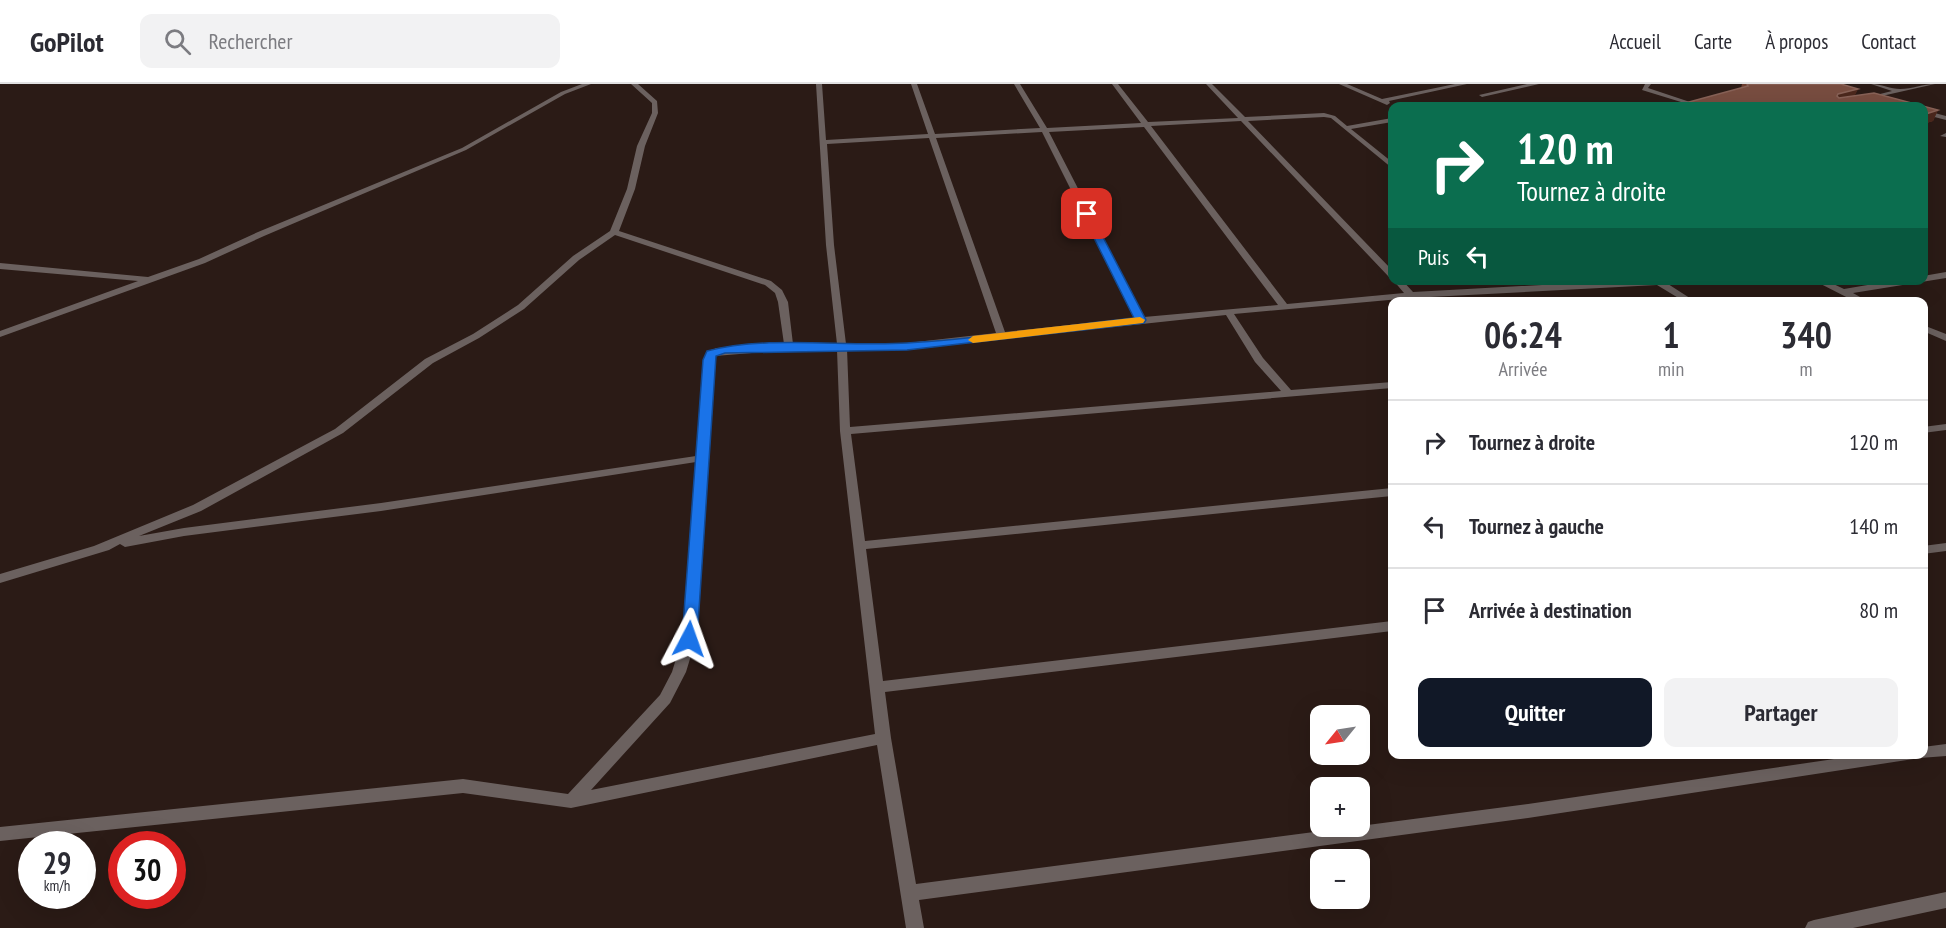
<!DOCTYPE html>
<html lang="fr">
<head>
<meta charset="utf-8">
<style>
	:root { --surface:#fff; --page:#f2f2f3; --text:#2b2b33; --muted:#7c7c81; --line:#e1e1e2; --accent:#111827 }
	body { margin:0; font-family:"PT Sans Narrow",sans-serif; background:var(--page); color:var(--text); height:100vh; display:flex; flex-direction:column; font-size:22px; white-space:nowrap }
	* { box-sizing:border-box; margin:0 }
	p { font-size:20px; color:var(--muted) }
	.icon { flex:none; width:33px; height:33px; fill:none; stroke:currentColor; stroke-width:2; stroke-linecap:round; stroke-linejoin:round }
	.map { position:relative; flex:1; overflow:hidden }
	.details { position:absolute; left:1388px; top:213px; width:540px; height:462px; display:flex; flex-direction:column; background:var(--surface); border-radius:12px; box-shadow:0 6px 24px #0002 }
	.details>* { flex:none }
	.top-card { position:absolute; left:1388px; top:18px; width:540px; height:183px; border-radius:12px; box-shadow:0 6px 24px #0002; background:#0b6e4f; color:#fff; overflow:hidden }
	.needle { width:39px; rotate:240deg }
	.tools { position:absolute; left:1310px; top:621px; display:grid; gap:12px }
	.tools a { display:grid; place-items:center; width:60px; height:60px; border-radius:12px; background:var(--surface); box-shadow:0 6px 24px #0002; font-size:30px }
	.speed { position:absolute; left:18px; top:747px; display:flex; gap:12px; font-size:30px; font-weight:700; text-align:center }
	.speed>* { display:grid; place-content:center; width:78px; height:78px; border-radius:50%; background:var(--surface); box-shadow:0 6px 24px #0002; line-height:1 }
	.speed small { font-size:15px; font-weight:400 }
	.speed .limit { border:9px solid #d22; background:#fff; color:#111 }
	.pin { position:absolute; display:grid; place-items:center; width:51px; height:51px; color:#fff; margin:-26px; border-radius:12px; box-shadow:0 3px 9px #0006 }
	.me { position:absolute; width:66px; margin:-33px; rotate:4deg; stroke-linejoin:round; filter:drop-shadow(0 0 4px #0008) }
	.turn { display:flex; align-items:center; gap:21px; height:126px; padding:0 30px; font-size:27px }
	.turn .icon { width:78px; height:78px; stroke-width:2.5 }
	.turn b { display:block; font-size:42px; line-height:51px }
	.then { display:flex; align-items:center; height:57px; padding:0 30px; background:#0003; gap:12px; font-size:22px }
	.eta { display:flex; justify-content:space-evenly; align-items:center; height:102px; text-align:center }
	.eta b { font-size:36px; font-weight:700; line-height:42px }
	.button { display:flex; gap:12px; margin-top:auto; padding:12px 30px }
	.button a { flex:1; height:69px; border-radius:12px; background:var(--accent); color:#fff; font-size:24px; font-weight:700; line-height:69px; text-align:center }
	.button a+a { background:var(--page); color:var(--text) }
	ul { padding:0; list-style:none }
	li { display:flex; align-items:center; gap:18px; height:84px; padding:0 30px; border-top:2px solid var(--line) }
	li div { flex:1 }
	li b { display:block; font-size:22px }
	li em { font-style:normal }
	header { display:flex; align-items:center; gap:36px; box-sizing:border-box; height:84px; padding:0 30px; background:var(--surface); border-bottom:2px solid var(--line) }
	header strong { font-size:28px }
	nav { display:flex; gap:33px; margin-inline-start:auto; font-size:21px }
	.search { width:420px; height:54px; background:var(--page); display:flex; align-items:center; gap:15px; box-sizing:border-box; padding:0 21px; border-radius:12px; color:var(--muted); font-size:22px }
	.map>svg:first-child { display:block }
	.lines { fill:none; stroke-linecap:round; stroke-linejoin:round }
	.lane { fill:#6b615f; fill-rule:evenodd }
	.street { fill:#6b615f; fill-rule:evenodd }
	.wall { fill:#6b3c2e }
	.shaded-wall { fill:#4c281d }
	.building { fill:#784d40; stroke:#886257; stroke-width:1.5 }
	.route { fill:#1a73e8; stroke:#114b97; stroke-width:1.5 }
	.slow { fill:#f59e0b }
</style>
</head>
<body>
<header>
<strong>GoPilot</strong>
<div class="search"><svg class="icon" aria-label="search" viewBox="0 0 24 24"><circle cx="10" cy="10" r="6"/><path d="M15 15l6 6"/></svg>Rechercher</div>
<nav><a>Accueil</a><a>Carte</a><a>À propos</a><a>Contact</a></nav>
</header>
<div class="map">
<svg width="1946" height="844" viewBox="0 0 1946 844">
	<rect width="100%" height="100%" fill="#2b1b16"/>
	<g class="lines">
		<path class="lane" d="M1527,0h12l-57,13 -3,-2z
			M1645,0h6l-3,4 54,18h-8l-52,-16z
			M1871,0c10,0 20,5 29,5 12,0 23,-5 35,-5l-71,16v-2l28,-7z
			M1923,26l23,6v4l-23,-6z
			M1946,49v4l-6,-1z"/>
		<path class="street" d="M582,0h9l-26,10 -99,56 -202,86 -59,27 -205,74v-6l138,-50 -138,-12v-6l148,14 51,-18 59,-27 204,-84 99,-56z
			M631,0h7l19,17 1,12 -13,33 -10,43 -16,42 152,50 11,9 6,12 5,42h44l-11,-99 -10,-161h6l4,56 102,-6 -17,-50h6l18,50 105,-6 -26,-44h6l27,44 94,-5 -29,-39h6l30,38 90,-4 -32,-34h6l33,33 79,-4 11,3 12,10 45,-8v4l-41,7 41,33v6l-61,-50 -7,-1 -76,4 144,149v8l-3,-1 -148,-156 -90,5 136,178 117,-11 -11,-13h9l11,12 221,-12h64l-4,3 -26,1 28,18h-11l-28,-17 -246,13 -177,16 29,44 28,32 101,-8v6l-541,46 14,107 527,-53v8l-526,53 17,132 509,-60v10l-507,61 6,46 25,146 612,-80 340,-50h55v-7l23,-3v12l-26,2 -392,60 -609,82 5,28h-18l-29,-183 -306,63 -108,-15 -463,48v-14l463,-48 105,15 92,-99 12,-23 10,-33 14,-177 -315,49 -197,25 -59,11 -5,-3 -11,6 -109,33v-9l94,-28 99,-41 142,-76 90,-70 48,-25 45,-29 55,-49 37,-25 17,-42 10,-43 15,-33v-10zM1144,43l134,178 -134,12 -95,-185zM1042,48l93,186 -130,14 -69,-194zM929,54l67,195 -89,10 -61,1 -12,-99 -7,-101zM615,151l150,50 10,8 3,9 6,42 -68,4 -10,6 -10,102 -315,47 -197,25 -45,8 62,-25 142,-78 90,-70 46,-25 45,-29 55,-49zM1226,231l29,47 26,29 -431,36 -3,-78h60zM789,266h48l3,81 35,303 -284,56 79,-87 16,-31 10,-33 19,-283z
			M1339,0h8l35,15 73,-15h12l-78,17 1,2 -3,2z
			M1946,188v6l-93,15 16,9h-13l-43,-22h12l19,9 53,-9h26v-4z
			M1923,241l23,9v7l-23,-10z
			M1946,340v6l-23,3v-6z
			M1946,459v8l-23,3v-8z
			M1946,808v16l-93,20h-48l3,-6 6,-2z"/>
	</g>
	<path class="wall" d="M1742,0h99l17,5 -4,7 20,-3 64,17 -5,11 -10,3v-18h-246l1,-1 63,-17z"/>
	<path class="shaded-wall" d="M1858,5l-5,10 -20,5 5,-10z
		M1938,26l-5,11 -10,3v-9z"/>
	<path class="building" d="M1747,0h94l17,5 -20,5 -1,2 2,2 35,-5 64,17 -15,5v-9h-241l-4,-1 70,-19z"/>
	<path class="route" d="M1087,127l4,3 55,106 -2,3 -237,27 -182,3 -9,3 -19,283 -2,4h-11l-2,-4 21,-279 4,-9c61,-16 137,-4 200,-8 76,-4 152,-17 227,-25l-52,-104z"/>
	<path class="slow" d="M1140,233l5,3 -2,3 -170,20 -5,-3 5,-4z"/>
</svg>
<div class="tools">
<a><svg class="needle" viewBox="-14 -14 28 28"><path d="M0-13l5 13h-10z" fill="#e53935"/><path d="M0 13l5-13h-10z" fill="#7c7c81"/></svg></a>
<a>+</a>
<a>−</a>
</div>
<div class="speed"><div>29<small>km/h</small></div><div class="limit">30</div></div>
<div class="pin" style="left:1087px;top:130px;background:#d93025"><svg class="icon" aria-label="arrive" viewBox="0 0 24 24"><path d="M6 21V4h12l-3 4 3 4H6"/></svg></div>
<svg class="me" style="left:689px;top:555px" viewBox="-20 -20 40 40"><path d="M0-17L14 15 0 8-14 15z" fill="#1a73e8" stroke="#fff" stroke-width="4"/></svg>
<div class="top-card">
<div class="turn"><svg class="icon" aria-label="right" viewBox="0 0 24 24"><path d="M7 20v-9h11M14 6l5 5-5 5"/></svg><div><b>120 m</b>Tournez à droite</div></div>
<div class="then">Puis<svg class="icon" aria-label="left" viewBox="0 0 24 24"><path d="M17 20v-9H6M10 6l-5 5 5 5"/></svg></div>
</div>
<section class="details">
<div class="eta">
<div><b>06:24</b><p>Arrivée</p></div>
<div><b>1</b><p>min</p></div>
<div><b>340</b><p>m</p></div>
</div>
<ul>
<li><svg class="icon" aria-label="right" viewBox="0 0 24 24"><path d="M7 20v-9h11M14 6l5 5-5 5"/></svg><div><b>Tournez à droite</b></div><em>120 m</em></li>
<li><svg class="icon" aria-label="left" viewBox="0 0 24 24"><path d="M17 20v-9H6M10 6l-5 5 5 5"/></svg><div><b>Tournez à gauche</b></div><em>140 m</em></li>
<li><svg class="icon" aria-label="arrive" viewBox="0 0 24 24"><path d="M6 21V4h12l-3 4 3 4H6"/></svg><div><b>Arrivée à destination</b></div><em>80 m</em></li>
</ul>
<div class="button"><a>Quitter</a><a>Partager</a></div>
</section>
</div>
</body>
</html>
